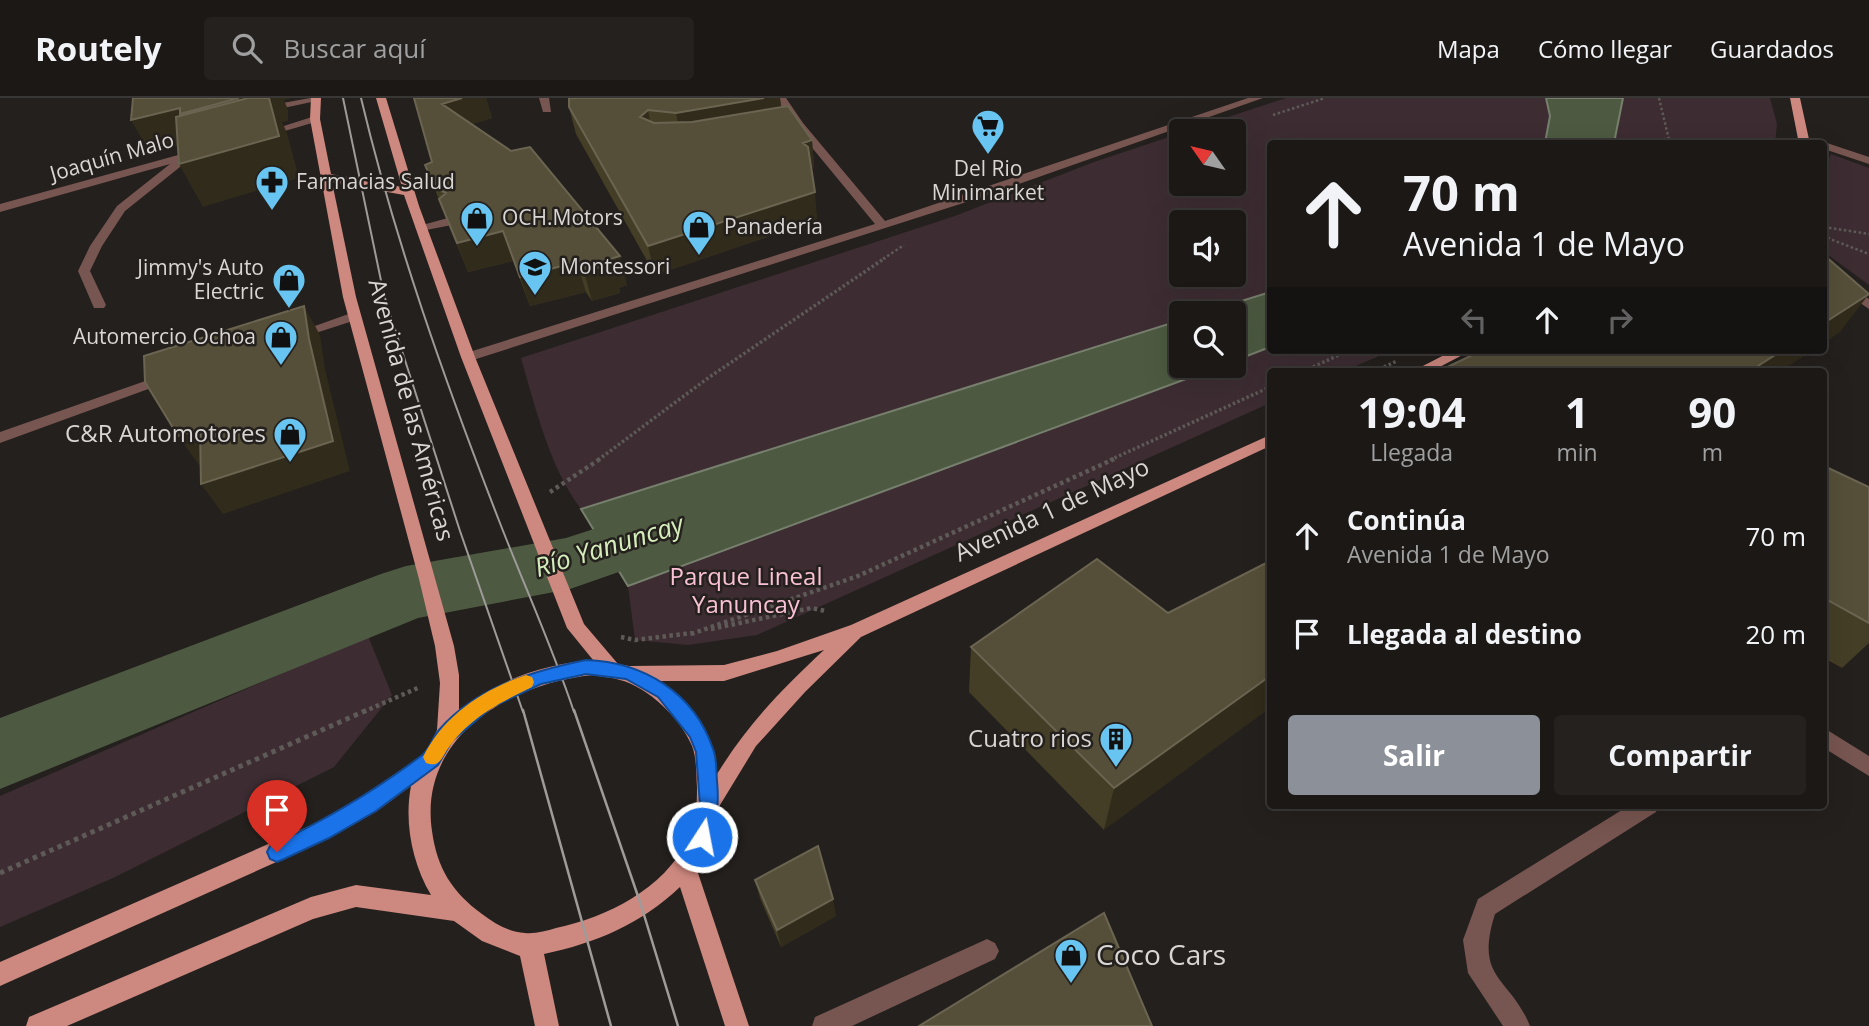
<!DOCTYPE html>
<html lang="es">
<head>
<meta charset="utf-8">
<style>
	:root { --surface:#1b1816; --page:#24211f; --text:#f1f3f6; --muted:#a0a0a1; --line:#393735; --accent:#8c9099 }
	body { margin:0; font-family:"Open Sans",sans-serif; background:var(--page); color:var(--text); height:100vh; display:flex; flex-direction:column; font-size:26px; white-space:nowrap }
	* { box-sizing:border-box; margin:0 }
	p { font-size:23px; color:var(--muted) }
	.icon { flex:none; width:38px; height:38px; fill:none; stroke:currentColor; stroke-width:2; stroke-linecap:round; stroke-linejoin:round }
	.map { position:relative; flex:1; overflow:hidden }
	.sheet { position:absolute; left:1267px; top:270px; width:560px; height:441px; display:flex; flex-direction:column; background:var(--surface); border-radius:7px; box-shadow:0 7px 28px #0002,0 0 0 2px var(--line) }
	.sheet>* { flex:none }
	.banner { position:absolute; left:1267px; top:42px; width:560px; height:214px; border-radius:7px; box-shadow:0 7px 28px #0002,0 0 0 2px var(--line); background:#1b1816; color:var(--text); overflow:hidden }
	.needle { width:46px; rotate:304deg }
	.tools { position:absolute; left:1169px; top:21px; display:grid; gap:14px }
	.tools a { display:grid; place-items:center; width:77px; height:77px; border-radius:7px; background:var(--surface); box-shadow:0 7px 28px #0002,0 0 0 2px var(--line); font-size:35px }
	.pin { position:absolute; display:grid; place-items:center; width:60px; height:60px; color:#fff; margin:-72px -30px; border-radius:50% 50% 50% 0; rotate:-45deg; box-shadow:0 0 7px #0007 }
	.pin .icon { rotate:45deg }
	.me { position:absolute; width:77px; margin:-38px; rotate:11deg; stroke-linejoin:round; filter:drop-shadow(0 0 5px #0008) }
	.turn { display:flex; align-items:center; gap:24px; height:147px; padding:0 21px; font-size:32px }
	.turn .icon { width:91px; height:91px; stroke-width:2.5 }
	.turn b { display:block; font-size:49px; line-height:60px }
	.lanes { display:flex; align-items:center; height:66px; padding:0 21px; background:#0003; justify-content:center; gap:35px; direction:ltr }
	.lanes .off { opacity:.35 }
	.eta { display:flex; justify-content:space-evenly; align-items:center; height:119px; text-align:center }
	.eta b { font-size:42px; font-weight:700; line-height:49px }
	.action { display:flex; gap:14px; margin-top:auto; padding:14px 21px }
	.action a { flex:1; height:80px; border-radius:7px; background:var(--accent); color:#fff; font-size:28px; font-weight:700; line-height:80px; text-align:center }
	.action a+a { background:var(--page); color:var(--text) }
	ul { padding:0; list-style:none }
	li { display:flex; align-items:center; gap:21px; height:98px; padding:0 21px }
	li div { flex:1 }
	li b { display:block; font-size:26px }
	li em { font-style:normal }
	header { display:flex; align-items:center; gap:42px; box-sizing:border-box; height:98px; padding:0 35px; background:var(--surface); border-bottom:2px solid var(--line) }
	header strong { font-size:33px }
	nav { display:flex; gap:38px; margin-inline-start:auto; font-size:24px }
	.search { width:490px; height:63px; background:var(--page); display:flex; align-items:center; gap:18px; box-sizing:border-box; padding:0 24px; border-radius:7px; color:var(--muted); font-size:26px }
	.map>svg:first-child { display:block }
	.green { fill:#3d2d33; fill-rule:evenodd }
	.water { fill:#4d5a41; stroke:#777f6d; stroke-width:2 }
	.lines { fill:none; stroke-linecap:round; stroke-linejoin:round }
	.river { fill:#4d5a41; fill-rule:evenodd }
	.path-far3 { stroke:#5e5a58; stroke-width:2.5; stroke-dasharray:2.5 2.5; stroke-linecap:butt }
	.path-far2 { stroke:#5e5a58; stroke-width:3.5; stroke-dasharray:2.5 2.5; stroke-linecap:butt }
	.path-far1 { stroke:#5e5a58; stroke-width:4.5; stroke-dasharray:3.5 3.5; stroke-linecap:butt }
	.path { stroke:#5e5a58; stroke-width:5; stroke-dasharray:4.5 4.5; stroke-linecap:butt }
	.minor { fill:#775550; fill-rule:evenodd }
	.major { fill:#cd887f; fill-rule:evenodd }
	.tram-far1 { stroke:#9e9b99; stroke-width:2 }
	.tram { stroke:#9e9b99; stroke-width:2.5 }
	.wall { fill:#453e26 }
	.shaded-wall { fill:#312b1b }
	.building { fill:#554f39; stroke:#6a6451; stroke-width:2 }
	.route { fill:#1a73e8; stroke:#114b97; stroke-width:2 }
	.slow { fill:#f59e0b }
	.labels { text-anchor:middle; stroke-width:5; stroke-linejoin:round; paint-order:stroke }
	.far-street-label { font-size:21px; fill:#d9d6d4; stroke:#24201d }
	.far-poi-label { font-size:21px; fill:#d9d6d4; stroke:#24201d; text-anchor:start }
	.street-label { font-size:24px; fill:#d9d6d4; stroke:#24201d }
	.poi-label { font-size:24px; fill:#d9d6d4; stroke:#24201d; text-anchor:end }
	.park-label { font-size:24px; fill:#fac0d6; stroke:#24201d }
	.water-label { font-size:26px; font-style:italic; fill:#d4edbb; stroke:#24201d }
	.near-poi-label { font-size:28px; fill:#d9d6d4; stroke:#24201d; text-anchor:start }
</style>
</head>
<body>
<header>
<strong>Routely</strong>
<div class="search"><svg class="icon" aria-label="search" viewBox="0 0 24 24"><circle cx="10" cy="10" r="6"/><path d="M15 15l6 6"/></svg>Buscar aquí</div>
<nav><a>Mapa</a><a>Cómo llegar</a><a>Guardados</a></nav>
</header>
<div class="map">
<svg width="1869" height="928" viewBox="0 0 1869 928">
	<rect width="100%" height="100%" fill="#24201d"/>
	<path class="green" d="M1286,0h261l3,18 -5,27 -275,1v148l-67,21h-22v7l-600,189c-32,-43 -45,-100 -60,-151l434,-142 139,-54 87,-29v51h53v-53h-48zM1181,124h53v53h-53z
		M1623,0h147l7,26 -2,19h-161z
		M1831,56l38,14v117l-45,-33v-82z
		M1270,250v2h123l-49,21h-74v32l-513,232 -69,10 -53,-5 -7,-54 593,-220h13v-5z
		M368,538l24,59 -58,72 -221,111 -113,49v-131z"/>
	<path class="water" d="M1546,0h77l-9,45h-69l5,-27z
		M1270,194v55l-36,14v-48h-31z
		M1181,222v46h40l-593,220 -47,-77z"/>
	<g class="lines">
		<path class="river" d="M698,397l24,7 10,17 -10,17 -152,53 -152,29 -418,171v-71l381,-144 25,-8 160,-28z"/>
		<path class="path-far3" d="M1659,0l11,46
			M1273,17l52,-17
			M1824,129l45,7
			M1824,136l6,5 39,15
			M883,161l21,-14"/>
		<path class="path-far2" d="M1304,273l46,-21
			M1375,273l22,-10
			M598,362l110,-82 177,-120
			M1110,362l160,-73"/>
		<path class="path-far1" d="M550,394l50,-33
			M711,531l100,-21 15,3
			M691,536l167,-58 256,-117
			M621,539l14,3 57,-7
			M363,614l57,-25"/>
		<path class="path" d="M0,775l367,-163"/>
		<path class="minor" d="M249,0h10l2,9 49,-9 11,2 -61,13 -10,-4z
			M539,0h10l2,14h-8z
			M776,0h10l17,25 82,98 363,-123h15l-281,99 -509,163h-10v-6l412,-130 -80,-97z
			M315,18l5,3 -1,2 -55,16 -5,-3z
			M1824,44l45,15v7l-45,-15v-5h-4z
			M200,51l4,1v4l-18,6 -1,3 -60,48 -23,35 -12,25 16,34 -2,3h-10l-16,-37 12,-25 27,-40 53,-42 -170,48v-8z
			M448,120l6,4 -2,3 -31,6 -6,-4z
			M1824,170l45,31v10l-45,-31z
			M354,214l7,4 -2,3 -65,21 -7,-4z
			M168,275l7,4 -2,3 -173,63v-11z
			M1824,630l45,28v20l-45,-28z
			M1630,707h29l-3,7 -161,102c-21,66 15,62 35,112h-27l-35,-53 -5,-33 15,-41z
			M987,841l8,4 4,8 -4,8 -143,67h-40l3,-9z"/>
		<path class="major" d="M311,0h10l-1,21 11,55 71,13 -26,-89h10l33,108 56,151 109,267 34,40 11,2 95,-1 53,-14 74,-26 419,-190v11l-409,191 -56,55 -49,54 -39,64 -5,27 -16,30 53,159h-24l-45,-139c-39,37 -84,56 -136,67l15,72h-24l-15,-70 -38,-15 -28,-20 -98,-14 -43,12 -246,107h-41l3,-9 282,-120 45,-12 75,10c-19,-32 -27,-73 -20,-109l-34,25 -47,27 -330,148v-24l314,-138 47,-27 65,-44 11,-23 3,-47 -5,-37 -16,-67 -76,-282 -33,-178zM332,84l72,13 57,162 106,271 26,32c-49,4 -97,20 -134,52v-37l-5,-29 -98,-349zM824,552c-42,39 -76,74 -107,124 -4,-41 -28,-67 -57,-93h64zM593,577c9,2 18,2 27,5 28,7 61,39 72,66 5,13 4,28 5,42 0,17 -1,36 -9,52 -25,49 -80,77 -132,88 -10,3 -21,6 -31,5 -16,-1 -30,-9 -43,-19 -30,-22 -45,-46 -50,-83 -14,-95 79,-148 161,-156z
			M1790,0h10l10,46h-11z
			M1454,252h18l-40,21h-19z"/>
		<path class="tram-far1" d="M343,0l41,197 76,236 63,181
			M361,0c34,143 84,283 137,420 25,65 54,128 76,194"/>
		<path class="tram" d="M523,612l88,316
			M574,612l67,195 37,121"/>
	</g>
	<path class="wall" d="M414,0h72l6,20 -20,6 155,161 -8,3 1,5 -28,8 -6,-9 -56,14 -17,-45 -45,11 -43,-107 7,-3z
		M569,0h211l1,9 31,33 2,27 -3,1 6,52 -162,55 -79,-141 -7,-27z
		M1824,368l45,21v156l-27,25 -18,-10z
		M1168,515l-64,217 -135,-138 2,-45z
		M755,782l81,36 -55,31 -21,-49z"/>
	<path class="shaded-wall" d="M239,0h50v1l-5,1 4,10v11l-6,1 5,11 12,45 -96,29 -24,-43 16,-23 -45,12 -19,-33 49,-12z
		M462,0h24l6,20 -41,13 -9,-27z
		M764,0h16l3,24 -102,18 -5,-27z
		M648,12l5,27 -13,-20z
		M812,42l2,27 -8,4 -3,-28z
		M815,94l2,28 -162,55 -7,-29z
		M503,133l10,30 -45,11 -11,-29z
		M620,158l7,29 -8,3 1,5 -28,8 -8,-29z
		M577,164l9,30 -56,14 -10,-29z
		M1869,196l-29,38 -16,11v-20z
		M304,208l16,29 5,34 25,102 -127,43 -22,-30 108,-145z
		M1783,252h30l-32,21h-31z
		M200,331l20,29 -21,7 -21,-29z
		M1270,578v32l-166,122 10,-42z
		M833,801l3,17 -55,31 -4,-17z"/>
	<path class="building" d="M133,0h106l-59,16v-6l-49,12z
		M248,0h21l10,38 -100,28 -3,-47z
		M414,0h48l-20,6 69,47 19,-4 90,109 -10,3 3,4 -29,9 -7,-10 -57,15 -17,-46 -46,12 -18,-44 7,-6 -11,-5 -10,-23 7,-3z
		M569,0h195l-88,15 -28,-3 -8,7 14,6 38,-1 96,-16 24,34 -9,3 5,4 7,45 -167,54 -79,-139z
		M1824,157l45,39 -45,29z
		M304,208l5,33 24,102 -132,43 -1,-55 -22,7 -33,-54 -1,-26z
		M1483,252h300l-33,21h-311z
		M1824,368l45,21v136l-45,-25z
		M1097,461l71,54 100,-51 2,2v112l-156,112 -143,-141z
		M818,748l15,53 -56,31 -22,-50z
		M1104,815l48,113h-233z"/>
	<path class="route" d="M586,562c57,2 108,32 127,89 4,9 3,21 4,32 2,21 1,42 -8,62l-7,3 -7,-3 -3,-6 8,-32 -4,-53 -6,-15 -32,-40 -32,-18 -40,-5 -45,10 -49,23 -40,34 -14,24 -62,46 -47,27 -45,21 -7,3 -7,-3 -3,-7 3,-6c54,-25 103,-54 151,-90 9,-6 11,-18 18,-26 37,-43 94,-59 147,-70z"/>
	<path class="slow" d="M526,577l6,2 2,5 -2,5c-35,17 -68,34 -88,68 -5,9 -9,11 -18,8l-3,-6c20,-41 60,-68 103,-82z"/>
	<defs>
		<symbol id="supermarket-pin" viewBox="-11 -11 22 30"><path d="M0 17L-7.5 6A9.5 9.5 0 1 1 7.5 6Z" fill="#68c4f0" stroke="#24201d"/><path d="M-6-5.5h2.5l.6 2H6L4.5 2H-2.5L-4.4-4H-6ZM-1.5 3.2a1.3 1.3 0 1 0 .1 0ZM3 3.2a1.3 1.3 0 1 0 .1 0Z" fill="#111"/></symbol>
		<symbol id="pharmacy-pin" viewBox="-11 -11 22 30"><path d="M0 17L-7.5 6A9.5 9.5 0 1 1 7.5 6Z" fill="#68c4f0" stroke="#24201d"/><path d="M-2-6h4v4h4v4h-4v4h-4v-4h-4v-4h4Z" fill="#111"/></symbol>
		<symbol id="shop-pin" viewBox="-11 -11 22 30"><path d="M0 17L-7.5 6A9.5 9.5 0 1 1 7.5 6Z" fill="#68c4f0" stroke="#24201d"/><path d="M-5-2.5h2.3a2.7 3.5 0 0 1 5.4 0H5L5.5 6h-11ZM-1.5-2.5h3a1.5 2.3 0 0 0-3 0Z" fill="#111"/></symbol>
		<symbol id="school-pin" viewBox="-11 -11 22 30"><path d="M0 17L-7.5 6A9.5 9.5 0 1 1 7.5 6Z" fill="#68c4f0" stroke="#24201d"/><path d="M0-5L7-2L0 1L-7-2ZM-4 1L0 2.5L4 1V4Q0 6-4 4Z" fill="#111"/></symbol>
		<symbol id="building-pin" viewBox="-11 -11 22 30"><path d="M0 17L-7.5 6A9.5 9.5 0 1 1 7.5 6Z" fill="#68c4f0" stroke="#24201d"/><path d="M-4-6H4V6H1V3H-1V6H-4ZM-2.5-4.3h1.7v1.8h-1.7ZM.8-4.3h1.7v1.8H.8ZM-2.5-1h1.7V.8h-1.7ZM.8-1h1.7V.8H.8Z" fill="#111"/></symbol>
	</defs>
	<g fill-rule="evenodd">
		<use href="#supermarket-pin" x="969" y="9" width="38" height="52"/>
		<use href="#pharmacy-pin" x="253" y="65" width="38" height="52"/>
		<use href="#shop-pin" x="458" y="101" width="38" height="52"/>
		<use href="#shop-pin" x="680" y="110" width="38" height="52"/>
		<use href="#school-pin" x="516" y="150" width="38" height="52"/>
		<use href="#shop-pin" x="270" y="163" width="38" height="52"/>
		<use href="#shop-pin" x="262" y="220" width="38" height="52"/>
		<use href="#shop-pin" x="271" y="317" width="38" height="52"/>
		<use href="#building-pin" x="1097" y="622" width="38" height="52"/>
		<use href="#shop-pin" x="1052" y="838" width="38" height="52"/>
	</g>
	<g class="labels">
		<g class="far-street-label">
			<text transform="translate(112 59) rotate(-16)" y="7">Joaquín Malo</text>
		</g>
		<g class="far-poi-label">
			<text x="988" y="78" text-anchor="middle">Del Rio<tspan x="988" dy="24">Minimarket</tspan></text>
			<text x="296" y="91">Farmacias Salud</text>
			<text x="502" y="127">OCH.Motors</text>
			<text x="724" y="136">Panadería</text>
			<text x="560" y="176">Montessori</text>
			<text x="264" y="177" text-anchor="end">Jimmy's Auto<tspan x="264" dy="24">Electric</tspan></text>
			<text x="256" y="246" text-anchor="end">Automercio Ochoa</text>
		</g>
		<g class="street-label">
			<text transform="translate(411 312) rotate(75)" y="8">Avenida de las Américas</text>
			<text transform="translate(1052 412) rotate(-25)" y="8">Avenida 1 de Mayo</text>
		</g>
		<g class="poi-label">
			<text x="266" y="344">C&amp;R Automotores</text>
			<text x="1092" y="649">Cuatro rios</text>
		</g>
		<g class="park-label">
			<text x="746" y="487">Parque Lineal<tspan x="746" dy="28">Yanuncay</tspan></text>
		</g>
		<g class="water-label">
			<text transform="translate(609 448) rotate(-17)" y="9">Río Yanuncay</text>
		</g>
		<g class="near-poi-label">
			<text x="1096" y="867">Coco Cars</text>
		</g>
	</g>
</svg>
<div class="tools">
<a><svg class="needle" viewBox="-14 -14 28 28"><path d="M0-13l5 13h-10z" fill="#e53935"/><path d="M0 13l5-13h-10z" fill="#a0a0a1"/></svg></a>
<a><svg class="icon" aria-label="sound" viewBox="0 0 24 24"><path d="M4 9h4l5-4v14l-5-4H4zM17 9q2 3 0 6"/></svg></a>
<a><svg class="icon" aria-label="search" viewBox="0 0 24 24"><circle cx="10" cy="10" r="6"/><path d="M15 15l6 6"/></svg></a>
</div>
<div class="pin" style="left:277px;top:754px;background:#d93025"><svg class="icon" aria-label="arrive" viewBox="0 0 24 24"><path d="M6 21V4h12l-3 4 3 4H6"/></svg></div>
<svg class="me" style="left:702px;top:739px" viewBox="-20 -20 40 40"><circle r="17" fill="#1a73e8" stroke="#fff" stroke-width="3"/><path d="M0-11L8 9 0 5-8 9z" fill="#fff"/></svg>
<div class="banner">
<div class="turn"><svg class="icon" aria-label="ahead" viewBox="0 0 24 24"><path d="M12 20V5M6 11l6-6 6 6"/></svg><div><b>70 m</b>Avenida 1 de Mayo</div></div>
<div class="lanes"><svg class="icon off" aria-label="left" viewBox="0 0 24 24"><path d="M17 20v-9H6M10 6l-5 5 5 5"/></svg><svg class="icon" aria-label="ahead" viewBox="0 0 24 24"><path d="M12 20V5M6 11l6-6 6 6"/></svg><svg class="icon off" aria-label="right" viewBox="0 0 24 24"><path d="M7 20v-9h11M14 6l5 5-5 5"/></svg></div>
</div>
<section class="sheet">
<div class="eta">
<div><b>19:04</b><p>Llegada</p></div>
<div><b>1</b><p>min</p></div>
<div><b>90</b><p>m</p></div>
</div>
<ul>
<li><svg class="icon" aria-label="ahead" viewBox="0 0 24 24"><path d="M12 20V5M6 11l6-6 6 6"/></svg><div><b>Continúa</b><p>Avenida 1 de Mayo</p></div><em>70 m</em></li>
<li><svg class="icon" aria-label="arrive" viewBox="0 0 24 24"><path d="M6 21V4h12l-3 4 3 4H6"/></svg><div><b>Llegada al destino</b></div><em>20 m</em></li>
</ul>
<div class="action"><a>Salir</a><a>Compartir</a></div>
</section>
</div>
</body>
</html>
